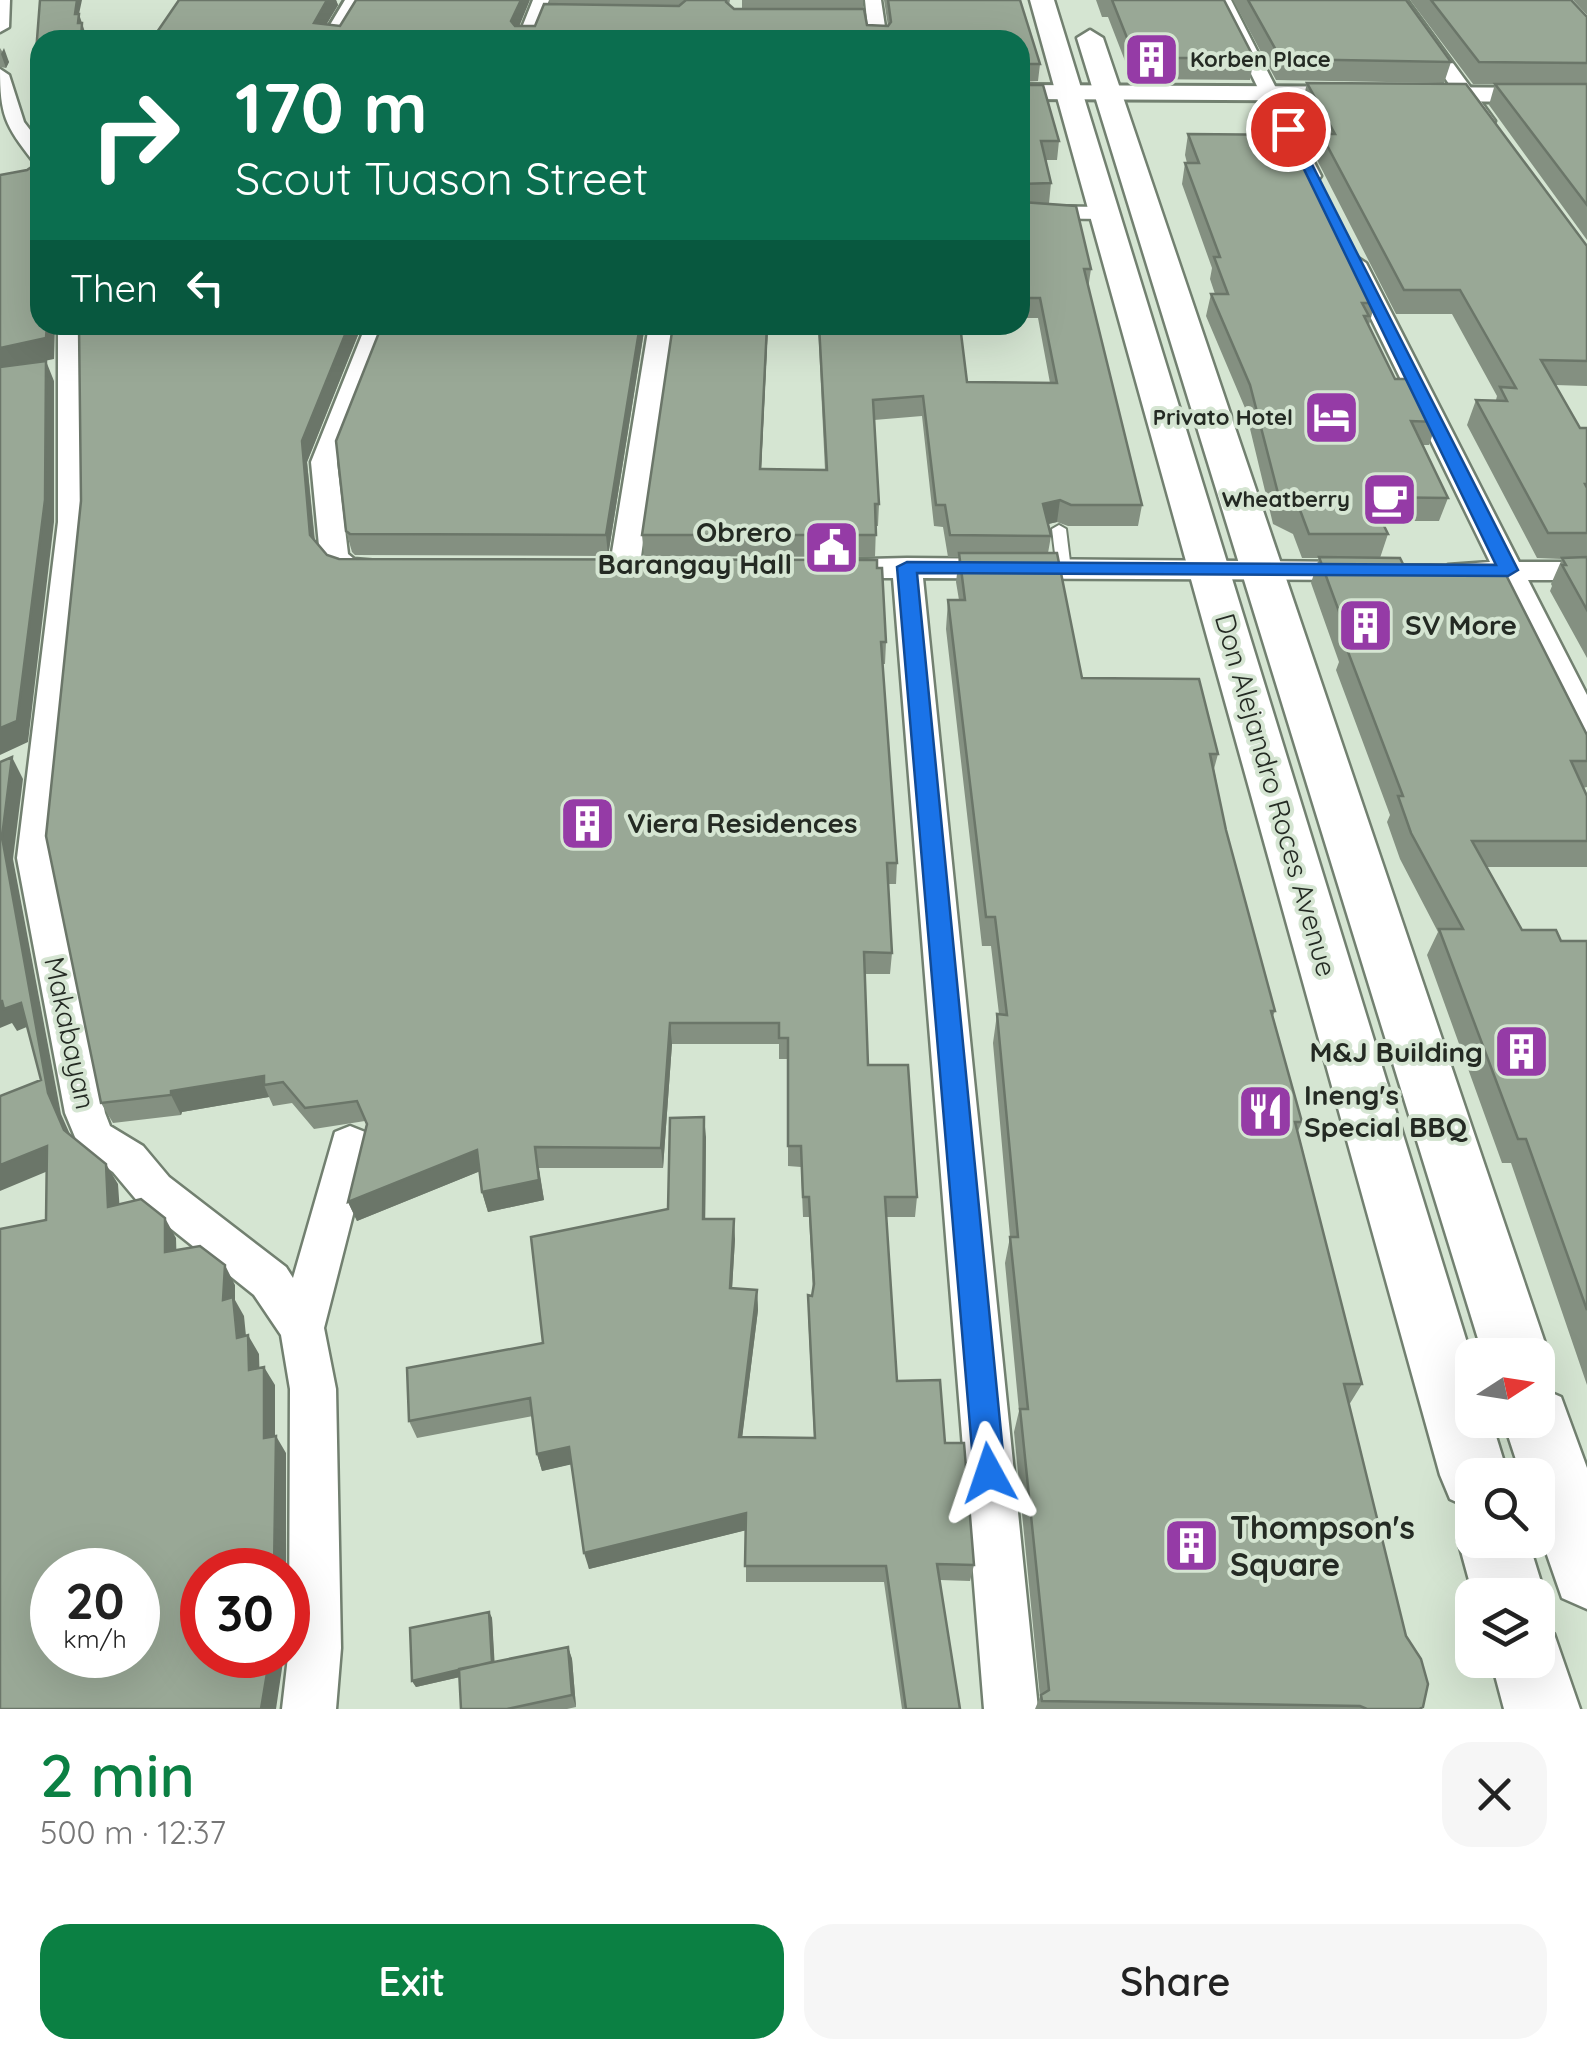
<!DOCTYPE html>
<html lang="en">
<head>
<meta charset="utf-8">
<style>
	:root { --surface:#fff; --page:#f6f6f6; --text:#222; --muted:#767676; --accent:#0b8043 }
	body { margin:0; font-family:Quicksand,sans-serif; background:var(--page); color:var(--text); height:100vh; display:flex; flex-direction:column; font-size:38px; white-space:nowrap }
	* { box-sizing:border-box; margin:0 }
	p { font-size:32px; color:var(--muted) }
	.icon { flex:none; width:55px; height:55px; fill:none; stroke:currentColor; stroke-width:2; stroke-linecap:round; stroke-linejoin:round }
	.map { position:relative; height:1709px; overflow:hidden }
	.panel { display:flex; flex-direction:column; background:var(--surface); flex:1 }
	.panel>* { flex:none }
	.top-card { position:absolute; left:30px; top:30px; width:1000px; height:305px; border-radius:30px; box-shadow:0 10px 40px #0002; background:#0b6e4f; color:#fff; overflow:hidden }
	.needle { width:65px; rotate:78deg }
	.fabs { position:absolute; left:1455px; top:1338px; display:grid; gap:20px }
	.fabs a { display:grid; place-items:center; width:100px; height:100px; border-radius:20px; background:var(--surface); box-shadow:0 10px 40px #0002; font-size:50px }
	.speed { position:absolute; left:30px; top:1548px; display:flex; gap:20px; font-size:50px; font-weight:700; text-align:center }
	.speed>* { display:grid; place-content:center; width:130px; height:130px; border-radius:50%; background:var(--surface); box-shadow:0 10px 40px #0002; line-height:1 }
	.speed small { font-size:25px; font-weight:400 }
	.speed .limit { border:15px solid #d22; background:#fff; color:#111 }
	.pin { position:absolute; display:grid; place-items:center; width:85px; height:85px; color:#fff; margin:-42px; border:5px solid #fff; border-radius:50%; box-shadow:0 2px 10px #0007 }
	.me { position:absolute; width:110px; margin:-55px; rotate:355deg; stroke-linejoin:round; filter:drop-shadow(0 0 8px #0008) }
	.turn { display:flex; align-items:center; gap:35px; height:210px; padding:0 40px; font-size:45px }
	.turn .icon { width:130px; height:130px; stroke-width:2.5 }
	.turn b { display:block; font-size:70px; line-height:85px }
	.then { display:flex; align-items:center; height:95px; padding:0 40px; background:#0003; gap:20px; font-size:38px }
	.round { display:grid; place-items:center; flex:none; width:105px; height:105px; border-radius:30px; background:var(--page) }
	.summary { display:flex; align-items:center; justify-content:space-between; height:170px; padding:0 40px }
	h1 { font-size:60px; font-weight:600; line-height:75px; color:var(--accent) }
	.cta { display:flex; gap:20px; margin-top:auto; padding:20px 40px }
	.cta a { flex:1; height:115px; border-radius:30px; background:var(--accent); color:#fff; font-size:40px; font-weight:600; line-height:115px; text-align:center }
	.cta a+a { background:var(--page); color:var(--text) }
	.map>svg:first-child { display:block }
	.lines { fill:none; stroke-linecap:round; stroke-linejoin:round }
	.service-casing { stroke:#728070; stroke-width:4 }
	.minor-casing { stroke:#728070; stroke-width:5 }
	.tertiary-casing { stroke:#728070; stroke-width:6 }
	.secondary-casing { stroke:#728070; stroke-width:5 }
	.service { fill:#fff; fill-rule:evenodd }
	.minor { fill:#fff; fill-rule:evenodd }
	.tertiary { fill:#fff; fill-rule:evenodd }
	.secondary { fill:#fff; fill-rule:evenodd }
	.wall { fill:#849081 }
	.shaded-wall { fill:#6b7669 }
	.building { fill:#99a896; stroke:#6b7669; stroke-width:2.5; fill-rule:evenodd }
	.route { fill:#1a73e8; stroke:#114b97; stroke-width:2.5 }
	.labels { text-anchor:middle; stroke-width:8; stroke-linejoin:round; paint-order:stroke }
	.far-poi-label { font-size:22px; font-weight:bold; fill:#242a23; stroke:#d5e5d2; text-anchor:end }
	.poi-label { font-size:28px; font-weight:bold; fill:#242a23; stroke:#d5e5d2; text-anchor:start }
	.street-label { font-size:28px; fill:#242a23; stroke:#d5e5d2 }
	.near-poi-label { font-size:32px; font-weight:bold; fill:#242a23; stroke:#d5e5d2; text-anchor:start }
</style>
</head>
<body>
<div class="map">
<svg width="1587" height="1709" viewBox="0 0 1587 1709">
	<rect width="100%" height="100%" fill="#d5e5d2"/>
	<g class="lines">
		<defs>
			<path id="service" d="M1059,525l7,4 5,41 -7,4 -7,-4 -5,-41z"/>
			<path id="minor" d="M0,0h10l-1,27 -9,5z
				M533,0h16l-14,40h-18z
				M865,0h16l6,40h-18z
				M1215,0h16l90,176 -3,4 -7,2 -10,-6z
				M1390,0h17l88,121 -3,4h-14z
				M0,69l9,6 15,47 16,21v20l-7,-2c-28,-36 -33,-46 -33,-92z
				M1020,206l86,1 11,6 -11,6 -86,-1z
				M1355,256l11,7 153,299h68v18h-59l59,115v43l-11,-3 -5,-8 -72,-147 -51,-3 -5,-6 5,-6 42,-3 -146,-299z
				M58,325h24l4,197 -33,336 52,255 5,13 33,20 26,31 117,90 7,11 42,-146 15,-6 15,6 6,12 -47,184 12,61 5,259 -5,61h-54l7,-61 1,-259 -9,-54 -27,-40 -115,-92 -26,-31 -33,-23 -15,-36 -48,-255 41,-336z
				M366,325h24l-53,137 11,92 6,5 37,3 4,6 -4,6h-55l-16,-18 -9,-94z
				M649,325h24l-34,246 -5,6h-20l-5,-6z
				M907,558l454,4 10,3 5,6 -5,6 -10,3 -438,-2 115,1131h-54l-91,-1131h-65l-10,-3 -4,-6 4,-6 10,-3z"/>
			<path id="tertiary" d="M345,0h20l-22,40h-22z
				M1020,85l567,3v14l-567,-3z"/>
			<path id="secondary" d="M1030,0h24l418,1359v61h19l17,55h-36v34l-22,-10 -10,-24z
				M1090,30l13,8 446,1317 -11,22v-22h-55l-406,-1317z
				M1538,1387l23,10 26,71v141l-25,-11 -24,-69v-54h-17l-18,-55h35z
				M1472,1513v27h56l17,55 -7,18v-18h-65l-15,-55 10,-25z
				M1538,1627l16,7 26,75h-76l-13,-49h47z"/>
		</defs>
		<use href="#service" class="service-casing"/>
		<use href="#minor" class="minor-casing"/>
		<use href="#tertiary" class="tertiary-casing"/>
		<use href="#secondary" class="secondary-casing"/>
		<use href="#service" class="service"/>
		<use href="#minor" class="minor"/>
		<use href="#tertiary" class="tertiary"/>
		<use href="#secondary" class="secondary"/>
	</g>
	<path class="wall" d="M179,0h157l2,5 -12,20 14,1h195l15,-22 -1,-4h181l-1,5 5,4h8v-9h121v9l4,16 21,1 -4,-26h136l20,64 -2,17 -18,1v-42h-864l-1,-5z
		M1096,0h128l30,58 -4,22 -118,-1 -24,-62h-6z
		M1233,0h173l45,62 -7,21 143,163v140l-32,-1 25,43h7v230l-37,-67 2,-5 -1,-2 11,-25 -25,-1 -70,-133 9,-25h20l1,-4 -45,-82h-56l-81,-158 5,-18 -18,-34 5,-21h135l-166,-3z
		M1410,0h161l16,17v223l-98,-135 6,-21h-22z
		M1573,0h14v15z
		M0,48l9,14 -3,6 -6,-1z
		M1020,83l39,58 -2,19h-12l6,23 -2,20h-19l61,66 -3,20 54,216 -4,21h-70l-11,-4 -9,2 3,12 -3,17 34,125 136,76 -4,15 12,61 49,181 -2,5 29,106 -4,9 64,253 -13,21 74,302 -2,2h-386l5,-12 -26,-265 5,-21 -14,-148 5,-26 -17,-194 4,-29h2l-8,-68h-9l-36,-317 2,-29h11l-3,-18 3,-25h-11l-5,-30 -9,-1 -12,-110 -48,4 5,84 -1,22h-2l-1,31 -231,-1 -2,-21 31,-210h95l-7,144 64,1 -7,-145h142l7,57 83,1 -12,-65h-18z
		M1188,134l187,169 -6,22 26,54 42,43 -8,23h-6l25,53 -9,23h-58l7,13 -8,24 23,6 184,171v52l-4,1 4,8v71h-101l36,63 39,11h26v444l-76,-222h-9l-75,-208 11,-23 -38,-73 -13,-37 3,-7 -54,-145 3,-8 -28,-79 8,-25h-17l-9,-24 -20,-10 -28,-116 -39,-92 5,-22h4l-5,-15 2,-11 -30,-84 3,-21h2l-2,-8z
		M79,325h283l-55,137 8,78 12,15 12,4 547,83 -1,22h-2l14,199 -1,21h-8l4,69 -2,21h-25l3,91 49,132 -2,20h-29l11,164 48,62 29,122 -4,16 -30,-1 20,129h-58l-18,-127h-138v-52l-157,39 -18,-105 -29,7 -5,-17 -4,-38 -116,22 -8,-17 134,-78 125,-134 38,-72 -1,82 30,20 -3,49 25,2 1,20 -16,127 72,1 -6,-124v-19l4,1 1,-5 -4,-74h-6l-2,-50 -13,-1v-107h-9v-15h-107l-9,124h-124l5,32 -56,12 -6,-20 -2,-21 -123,50 -9,-19 19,-76 -2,-5 -51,8 -22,-26 -19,3 -4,-9 -87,15 -1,3 -68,8 -12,-20 -20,-602z
		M645,325l-37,231 -253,-1 -3,-3 -6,-21z
		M489,1612l3,6 2,44 74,-15 4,12 4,48 -9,2h-106l-1,-32 -44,10 -4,-6z"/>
	<path class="shaded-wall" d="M77,0h5l-3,14 3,9 -1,9 -6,-18z
		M327,0h9l2,5 -21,35 -3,-17z
		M521,0h9l-16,39 -3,-18z
		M82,23l3,9v8h-4z
		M4,48l5,14 -3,6 -5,-14z
		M40,104v10h-4l-4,-9z
		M47,325h8l-1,34 -54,11v-22z
		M349,325h13l-55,137 9,94 -6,-21 -8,-94z
		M640,325h5l-37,231 -2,-21z
		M767,325h1l-8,166v-22z
		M46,361l8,20v141l-26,220 -28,13v-27z
		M1060,500l-3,22 -17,4 3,-22z
		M12,757l11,22 -10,80 48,255 16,36 -13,-20 -16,-37 -46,-256z
		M0,1001l21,2 13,21 -17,7 -5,-8 -12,5z
		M670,1023l2,21 -9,124 -2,-20z
		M264,1076v9l5,12 -87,15 -1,3 -10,-20v-4z
		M704,1117l2,20 -1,101 -2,-19z
		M47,1146l13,20 -60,25v-26z
		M535,1147l9,53 -56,12 -6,-20z
		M477,1150l6,20 -126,51 -9,-19z
		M106,1164l12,20 3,43 -13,-20z
		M165,1218l11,20 1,33 -12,-19z
		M734,1219l1,20 -4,68 -1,-19z
		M225,1265l10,20v15l9,16 4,40 -11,-18 -14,-38z
		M757,1290l1,20 -18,145 -1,-18z
		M248,1335l11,19 1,34 -11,-18z
		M264,1367l11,18v71l-11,-18z
		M276,1436l10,17v117h-12z
		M569,1447l4,17 -31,7 -5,-17z
		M746,1513l1,17 -158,39 -5,-16z
		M489,1612l3,6 3,51 -79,18 -4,-6z
		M568,1647l4,12 4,48 -4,-12z
		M270,1655h14l-8,54h-15z"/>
	<path class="building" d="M40,0h37l-2,14h4l-1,9h4l-1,17h-41v64l-8,1z
		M179,0h148l-13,23 26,3 16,-26h165l-10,21 4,5h20l9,-22 135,2 7,-6h40v2l8,7h130l3,16 21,1 3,-4 -3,-22h132l20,64h-20v-24h-819l3,-5h-49z
		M1112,0h112l30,58h-119z
		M1248,0h158l45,62 -170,-3z
		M1431,0h140l16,17v46l-108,-1z
		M1020,83l2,2h21l16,56h-18l10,42 -31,1z
		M1307,83l159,1 121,162v115l-46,-1 39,68h7v56h-2l2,4v45h-39l-72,-133 31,1 -7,-14 16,1 -56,-98h-56l-83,-156h14z
		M1495,84h92v121z
		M1188,134l104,1 79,157 4,11h-13l7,13h-5l31,63h20l22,43 -26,-1 37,77 -78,-1 18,37h-79l-9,-24 -20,-9 -30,-116 -39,-91h17l-14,-37h6l-35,-94h14z
		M40,163v162h7l-1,13 -46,10v-173l27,-5 9,-6z
		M1020,200l2,2 54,4 15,63h-7l58,236h-71l-11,-5 -17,4 8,32 -101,-1 -5,-30h-9l-13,-109 -50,4 6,104h-4l1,31h-234l31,-210h94l-7,144 67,1 -8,-145h141l7,57 90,1 -17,-85h-20z
		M79,325h270l-47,116 8,94 17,20 12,4 538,1v8h5l4,74h-5l16,221h-10l5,90 -28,-1 4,113h40l9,132h-32l12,184 43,-1 5,63h19l10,122 -37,-1 23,145h-54l-20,-143h-141l1,-53 -162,40 -15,-106 -32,7 -7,-56 -121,23 -2,-53 136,-25 -12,-106 137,-28 2,-91 34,-1 -1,102h31l-4,69 27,2 -18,147 76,1 -7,-143 4,1 2,-12 -5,-87h-6l-2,-51h-13v-108h-9v-15h-109l-9,125 -126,-1 4,33 -57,12 -5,-42 -129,52 19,-78 -10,-23 -52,7 -22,-26 -19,3v-9l-93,15v4l-70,8 -55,-267 35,-335z
		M382,325h258l-34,210 -256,-1 -4,-3 -10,-90z
		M46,361l-1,139 -28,221 -17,7v-361z
		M959,553h98l25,125 117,1 19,75h-8l16,76 49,181h-4l31,111h-7l67,262h-18l62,252 15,23 7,25 -5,23 -4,2h-52l-7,-3 -318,-5 -1,-6 8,-5 -29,-281h8l-18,-172h8l-21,-223 10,1 -12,-98h-9l-38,-317h17z
		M1319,557l81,1 3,6 98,1 86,170v26h-16l16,35v45h-115l50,89h34l5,11h26v369l-61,-171h-8l-79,-210h24l-52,-96 -13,-37h5l-58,-152h6z
		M1587,557v53l-25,-45h4l-4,-7z
		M12,757l-10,80 46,256 16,37 42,34 2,43 33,-8 24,19v34l35,-6 25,19 -2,35 10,-3 4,41 11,-3 1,35 15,-3v71l12,-2 -2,134h-72v85h68l-9,54h-261v-480l46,-9 1,-74 -47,19v-69l41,-16 -20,-77 -17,6 -2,-8h-2v-239zM52,1570h86v85h-86z
		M489,1612l3,50 -80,19 -2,-53z
		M568,1647l4,48 -65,14h-46l-2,-40z"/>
	<path class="route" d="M1283,126l11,3 224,441 -10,6 -591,-3 88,900 -5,11 -11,4 -11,-4 -4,-11 -77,-906 10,-5 589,3z"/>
	<defs>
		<symbol id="building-square" viewBox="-11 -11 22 22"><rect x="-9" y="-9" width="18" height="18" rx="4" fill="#953ba6" stroke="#d5e5d2"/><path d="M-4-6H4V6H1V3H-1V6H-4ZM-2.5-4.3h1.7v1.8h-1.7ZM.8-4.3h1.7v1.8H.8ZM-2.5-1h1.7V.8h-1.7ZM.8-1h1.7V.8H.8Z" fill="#fff"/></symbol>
		<symbol id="hotel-square" viewBox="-11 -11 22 22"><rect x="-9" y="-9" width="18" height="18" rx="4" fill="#953ba6" stroke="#d5e5d2"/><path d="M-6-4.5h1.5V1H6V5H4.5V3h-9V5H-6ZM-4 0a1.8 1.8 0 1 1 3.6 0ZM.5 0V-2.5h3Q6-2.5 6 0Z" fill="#fff"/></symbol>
		<symbol id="cafe-square" viewBox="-11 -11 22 22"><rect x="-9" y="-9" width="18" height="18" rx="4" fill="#953ba6" stroke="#d5e5d2"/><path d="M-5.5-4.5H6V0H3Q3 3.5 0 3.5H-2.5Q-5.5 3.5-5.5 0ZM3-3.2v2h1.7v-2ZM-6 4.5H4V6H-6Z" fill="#fff"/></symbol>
		<symbol id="civic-square" viewBox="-11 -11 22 22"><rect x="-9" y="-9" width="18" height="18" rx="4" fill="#953ba6" stroke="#d5e5d2"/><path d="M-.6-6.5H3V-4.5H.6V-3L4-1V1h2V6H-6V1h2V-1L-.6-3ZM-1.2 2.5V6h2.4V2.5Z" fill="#fff"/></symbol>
		<symbol id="restaurant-square" viewBox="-11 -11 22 22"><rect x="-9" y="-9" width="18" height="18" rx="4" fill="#953ba6" stroke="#d5e5d2"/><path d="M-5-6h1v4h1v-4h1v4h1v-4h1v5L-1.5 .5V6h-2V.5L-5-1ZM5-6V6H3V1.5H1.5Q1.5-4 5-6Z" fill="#fff"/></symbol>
	</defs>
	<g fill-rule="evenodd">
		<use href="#building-square" x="1120" y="28" width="63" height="63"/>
		<use href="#hotel-square" x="1300" y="386" width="63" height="63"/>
		<use href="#cafe-square" x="1358" y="468" width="63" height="63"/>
		<use href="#civic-square" x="800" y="516" width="63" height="63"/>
		<use href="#building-square" x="1334" y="594" width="63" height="63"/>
		<use href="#building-square" x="556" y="792" width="63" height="63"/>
		<use href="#building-square" x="1490" y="1020" width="63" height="63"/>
		<use href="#restaurant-square" x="1234" y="1080" width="63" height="63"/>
		<use href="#building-square" x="1160" y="1514" width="63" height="63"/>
	</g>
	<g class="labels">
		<g class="far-poi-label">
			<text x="1190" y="67" text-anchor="start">Korben Place</text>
			<text x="1293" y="425">Privato Hotel</text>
			<text x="1350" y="507">Wheatberry</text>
		</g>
		<g class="poi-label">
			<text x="792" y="542" text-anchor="end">Obrero<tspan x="792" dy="32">Barangay Hall</tspan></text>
			<text x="1405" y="635">SV More</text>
			<text x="627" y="833">Viera Residences</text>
			<text x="1483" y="1062" text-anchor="end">M&amp;J Building</text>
			<text x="1304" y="1105">Ineng's<tspan x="1304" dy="32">Special BBQ</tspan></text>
		</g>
		<g class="street-label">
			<text transform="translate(1276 795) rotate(74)" y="10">Don Alejandro Roces Avenue</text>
			<text transform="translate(70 1033) rotate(78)" y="10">Makabayan</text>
		</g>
		<g class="near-poi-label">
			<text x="1230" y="1539">Thompson's<tspan x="1230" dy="37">Square</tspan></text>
		</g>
	</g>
</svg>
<div class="fabs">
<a><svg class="needle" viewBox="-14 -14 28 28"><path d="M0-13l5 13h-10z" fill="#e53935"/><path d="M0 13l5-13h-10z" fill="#767676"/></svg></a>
<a><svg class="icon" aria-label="search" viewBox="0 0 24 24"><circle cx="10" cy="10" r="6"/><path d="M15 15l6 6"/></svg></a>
<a><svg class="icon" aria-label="layers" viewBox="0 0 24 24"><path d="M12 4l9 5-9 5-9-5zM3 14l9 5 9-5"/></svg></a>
</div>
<div class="speed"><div>20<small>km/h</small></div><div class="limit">30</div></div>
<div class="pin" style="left:1288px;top:129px;background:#d93025"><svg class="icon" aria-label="arrive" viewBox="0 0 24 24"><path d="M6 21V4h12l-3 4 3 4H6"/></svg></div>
<svg class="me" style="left:989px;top:1473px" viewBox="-20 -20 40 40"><path d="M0-17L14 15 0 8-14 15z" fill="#1a73e8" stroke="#fff" stroke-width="4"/></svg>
<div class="top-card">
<div class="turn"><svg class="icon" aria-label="right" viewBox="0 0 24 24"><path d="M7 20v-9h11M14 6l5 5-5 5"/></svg><div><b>170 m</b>Scout Tuason Street</div></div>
<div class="then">Then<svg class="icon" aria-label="left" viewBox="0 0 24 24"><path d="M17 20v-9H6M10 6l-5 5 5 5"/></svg></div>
</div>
</div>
<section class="panel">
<div class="summary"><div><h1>2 min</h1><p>500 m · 12:37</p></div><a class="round"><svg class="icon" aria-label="close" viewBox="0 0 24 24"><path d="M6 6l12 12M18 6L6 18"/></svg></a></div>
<div class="cta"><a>Exit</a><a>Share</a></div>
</section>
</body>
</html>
